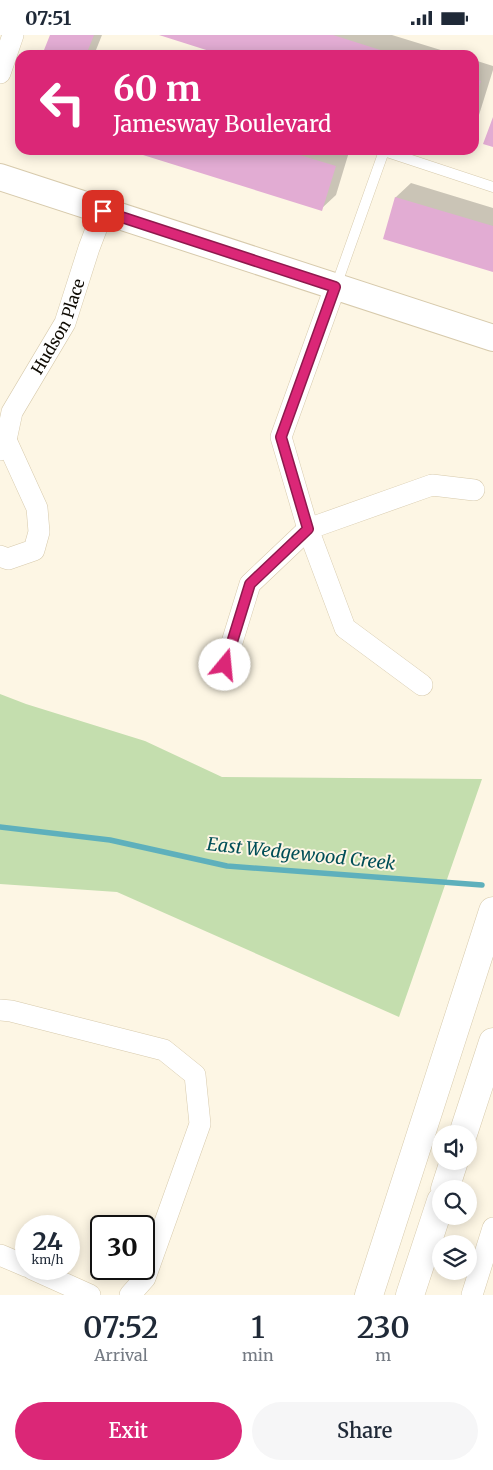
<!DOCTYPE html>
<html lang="en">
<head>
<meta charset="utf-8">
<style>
	:root { --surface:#fff; --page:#f6f6f7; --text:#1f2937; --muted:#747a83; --accent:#db2777 }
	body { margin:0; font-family:Merriweather,serif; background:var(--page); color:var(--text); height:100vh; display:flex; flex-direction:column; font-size:19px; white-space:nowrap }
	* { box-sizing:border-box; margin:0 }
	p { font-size:16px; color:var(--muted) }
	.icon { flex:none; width:28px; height:28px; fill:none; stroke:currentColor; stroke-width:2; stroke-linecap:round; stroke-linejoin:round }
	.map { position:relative; height:1260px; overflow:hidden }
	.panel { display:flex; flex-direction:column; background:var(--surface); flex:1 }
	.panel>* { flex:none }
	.top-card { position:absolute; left:15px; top:15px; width:464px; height:105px; border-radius:15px; box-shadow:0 2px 12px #0003; background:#db2777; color:#fff; overflow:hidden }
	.buttons { position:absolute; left:432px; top:1090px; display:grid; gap:10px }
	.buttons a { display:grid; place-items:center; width:45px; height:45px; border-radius:50%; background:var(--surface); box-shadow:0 2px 12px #0003; font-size:25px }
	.speed { position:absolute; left:15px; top:1180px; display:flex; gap:10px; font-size:25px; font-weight:700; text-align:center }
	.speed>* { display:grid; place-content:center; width:65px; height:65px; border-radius:50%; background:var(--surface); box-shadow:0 2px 12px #0003; line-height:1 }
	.speed small { font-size:12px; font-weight:400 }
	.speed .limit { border:2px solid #111; border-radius:8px; background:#fff; color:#111 }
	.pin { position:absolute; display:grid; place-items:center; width:42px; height:42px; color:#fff; margin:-21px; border-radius:10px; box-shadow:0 2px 8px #0006 }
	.me { position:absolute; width:55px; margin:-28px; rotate:17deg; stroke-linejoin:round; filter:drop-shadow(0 0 4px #0008) }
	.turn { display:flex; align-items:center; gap:18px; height:105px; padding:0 15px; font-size:22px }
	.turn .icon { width:65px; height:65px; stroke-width:2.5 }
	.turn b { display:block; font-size:35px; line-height:42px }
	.eta { display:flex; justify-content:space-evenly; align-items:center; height:85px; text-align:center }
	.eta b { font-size:30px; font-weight:600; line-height:35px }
	.cta { display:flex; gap:10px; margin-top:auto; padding:10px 15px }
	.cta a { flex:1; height:58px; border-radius:30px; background:var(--accent); color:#fff; font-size:20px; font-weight:600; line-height:58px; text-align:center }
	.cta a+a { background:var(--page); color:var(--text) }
	.status { display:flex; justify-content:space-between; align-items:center; height:35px; padding:0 25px; background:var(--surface); direction:ltr }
	.status svg { height:14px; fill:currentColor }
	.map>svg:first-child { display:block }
	.green { fill:#c4deae }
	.shadow { fill:#0003 }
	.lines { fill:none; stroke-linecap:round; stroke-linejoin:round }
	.stream { stroke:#5eb0bc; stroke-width:5.5 }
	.building { fill:#e2acd3 }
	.service-casing { stroke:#d7caac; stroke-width:11 }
	.minor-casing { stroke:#d7caac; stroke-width:22 }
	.tertiary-casing { stroke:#d7caac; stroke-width:28 }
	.secondary-casing { stroke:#d7caac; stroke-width:29 }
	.service { stroke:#fff; stroke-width:10 }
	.minor { stroke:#fff; stroke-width:21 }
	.tertiary { stroke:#fff; stroke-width:26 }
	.secondary { stroke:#fff; stroke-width:28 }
	.route-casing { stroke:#8e194d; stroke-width:12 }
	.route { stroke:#db2777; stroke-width:9 }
	.labels { text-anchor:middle; stroke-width:4; stroke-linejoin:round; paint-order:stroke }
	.street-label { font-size:16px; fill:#0f0b03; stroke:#fdf6e4 }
	.water-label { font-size:18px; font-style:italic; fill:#004e57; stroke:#fdf6e4 }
</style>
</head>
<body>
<div class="status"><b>07:51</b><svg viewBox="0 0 49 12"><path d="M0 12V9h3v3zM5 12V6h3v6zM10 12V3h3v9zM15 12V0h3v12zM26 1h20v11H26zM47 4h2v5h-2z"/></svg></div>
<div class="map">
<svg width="493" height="1260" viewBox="0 0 493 1260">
	<rect width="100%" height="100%" fill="#fdf6e4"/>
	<path class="green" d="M0,659l26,10 119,37 77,36 260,2 -83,238 -282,-125 -117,-8z"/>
	<path class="shadow" d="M51,0h51l-8,20h-51z
		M161,0h231l65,20h-231z
		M474,25l19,6v4l-14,45 -5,5z
		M129,115h213l7,2 -13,43 -15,14z
		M411,148l82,25v62l-109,-32 12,-41z"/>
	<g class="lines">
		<path class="stream" d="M0,792l110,13 117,26 255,19"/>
	</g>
	<path class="building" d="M50,0h44l-8,20h-44z
		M159,0h174l63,20h-174z
		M474,43l7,3 -7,20z
		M493,82v30l-10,-3z
		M127,115h156l53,16 -14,45z
		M395,162l98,29v46l-110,-33z"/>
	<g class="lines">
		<defs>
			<path id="service" d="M381,115l112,37
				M336,251l48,-135"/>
			<g id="minor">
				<path d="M0,38l13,-38"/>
				<path d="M335,252l-54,150 27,92 37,99 77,57"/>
				<path id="s1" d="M0,415l6,-10 6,-28 53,-89 24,-75 14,-37"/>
				<path d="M0,521l8,3 26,-9 5,-18 -2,-24 -31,-68"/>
				<path d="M225,630l25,-81 58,-55 124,-44 42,5"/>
				<path d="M0,975l11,1 153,39 31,25 5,49 -55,154 -15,17"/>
				<path d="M0,1220l26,11"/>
				<path d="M32,1234l58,26"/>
				<path d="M472,1260l21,-67"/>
			</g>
			<path id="tertiary" d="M0,142l493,161"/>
			<path id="secondary" d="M463,1099l30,-92
				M445,1154l9,-28
				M369,1260l124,-384
				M410,1260l31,-94"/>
		</defs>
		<use href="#service" class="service-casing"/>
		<use href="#minor" class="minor-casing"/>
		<use href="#tertiary" class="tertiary-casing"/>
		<use href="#secondary" class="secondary-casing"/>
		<use href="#service" class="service"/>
		<use href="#minor" class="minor"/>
		<use href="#tertiary" class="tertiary"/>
		<use href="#secondary" class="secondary"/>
	</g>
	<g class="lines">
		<defs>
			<path id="route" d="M103,176l232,76 -54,150 27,92 -58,55 -25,81"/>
		</defs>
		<use href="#route" class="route-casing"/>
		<use href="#route" class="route"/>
	</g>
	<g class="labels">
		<g class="street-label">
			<text dy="6" stroke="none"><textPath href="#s1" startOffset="138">Hudson Place</textPath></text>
		</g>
		<g class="water-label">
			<text transform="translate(301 819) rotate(6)" y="6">East Wedgewood Creek</text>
		</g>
	</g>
</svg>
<div class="buttons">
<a><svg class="icon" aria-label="sound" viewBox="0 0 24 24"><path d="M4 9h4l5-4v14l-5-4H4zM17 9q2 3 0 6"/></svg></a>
<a><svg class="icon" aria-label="search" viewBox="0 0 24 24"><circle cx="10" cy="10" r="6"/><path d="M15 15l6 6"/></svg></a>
<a><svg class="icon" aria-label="layers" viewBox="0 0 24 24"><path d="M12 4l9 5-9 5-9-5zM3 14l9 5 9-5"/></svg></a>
</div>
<div class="speed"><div>24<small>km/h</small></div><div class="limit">30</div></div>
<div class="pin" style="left:103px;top:176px;background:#d93025"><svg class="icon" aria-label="arrive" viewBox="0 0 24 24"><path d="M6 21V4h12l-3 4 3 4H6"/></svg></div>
<svg class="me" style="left:225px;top:630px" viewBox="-20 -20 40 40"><circle r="19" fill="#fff"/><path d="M0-13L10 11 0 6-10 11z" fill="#db2777"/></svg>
<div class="top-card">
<div class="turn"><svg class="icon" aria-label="left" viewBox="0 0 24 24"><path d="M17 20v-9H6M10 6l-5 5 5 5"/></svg><div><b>60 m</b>Jamesway Boulevard</div></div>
</div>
</div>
<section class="panel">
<div class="eta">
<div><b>07:52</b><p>Arrival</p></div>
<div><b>1</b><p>min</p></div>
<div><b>230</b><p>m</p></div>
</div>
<div class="cta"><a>Exit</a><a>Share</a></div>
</section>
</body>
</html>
